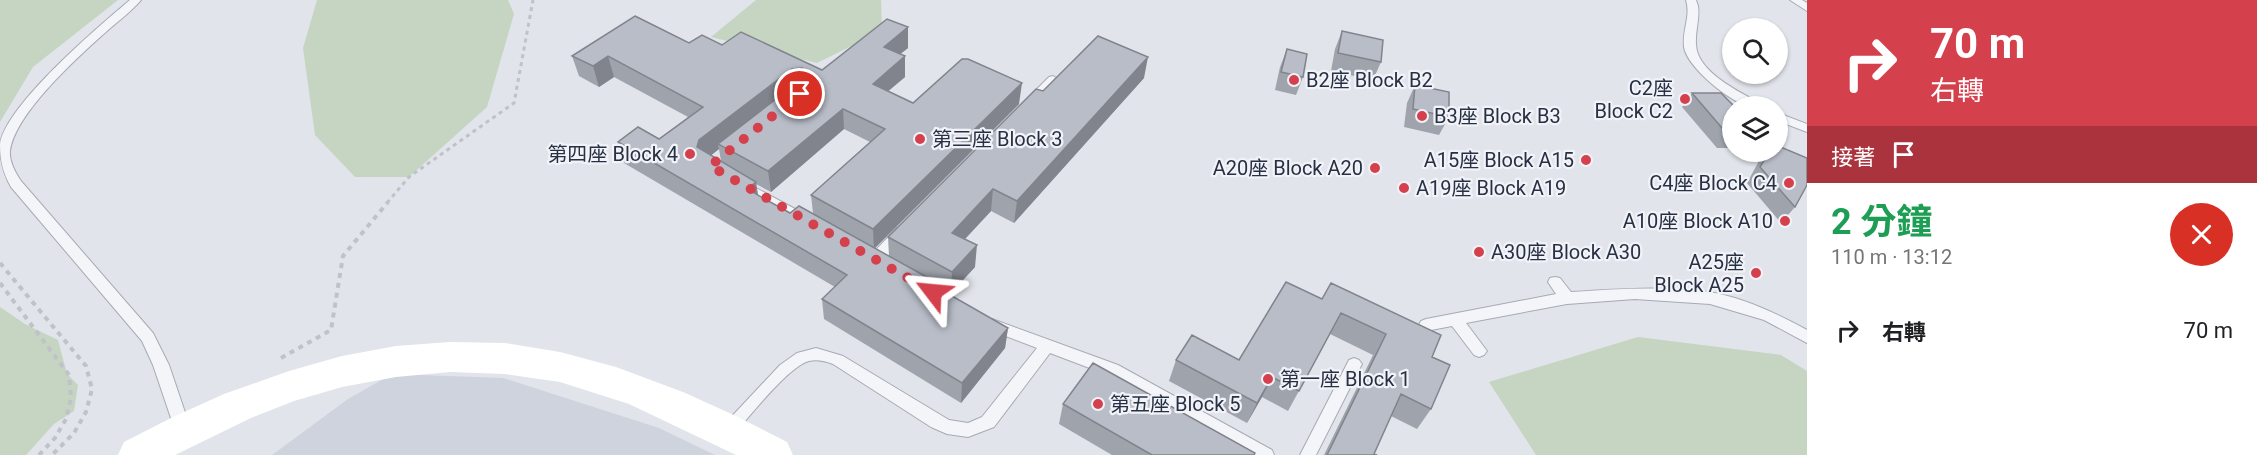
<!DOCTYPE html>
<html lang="zh-TW">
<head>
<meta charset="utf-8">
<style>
	:root { --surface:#fff; --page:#f2f2f2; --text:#202124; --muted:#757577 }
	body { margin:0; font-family:Roboto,"Noto Sans TC",sans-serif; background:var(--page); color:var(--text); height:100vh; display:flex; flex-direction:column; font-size:22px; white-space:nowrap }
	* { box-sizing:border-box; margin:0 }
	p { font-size:20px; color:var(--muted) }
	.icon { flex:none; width:33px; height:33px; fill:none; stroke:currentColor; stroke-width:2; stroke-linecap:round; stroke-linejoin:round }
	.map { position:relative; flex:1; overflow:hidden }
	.sheet { display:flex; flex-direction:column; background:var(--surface); width:450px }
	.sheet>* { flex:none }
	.banner { background:#d5404d; color:#fff; overflow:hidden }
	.fabs { position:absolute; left:1722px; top:18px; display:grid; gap:12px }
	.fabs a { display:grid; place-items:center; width:66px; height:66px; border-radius:50%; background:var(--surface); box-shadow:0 2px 4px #0004; font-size:30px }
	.pin { position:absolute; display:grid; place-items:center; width:51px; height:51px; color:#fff; margin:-26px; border:3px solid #fff; border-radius:50%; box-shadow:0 2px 6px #0007 }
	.me { position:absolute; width:66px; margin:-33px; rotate:299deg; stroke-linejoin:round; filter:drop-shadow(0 0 4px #0008) }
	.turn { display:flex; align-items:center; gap:21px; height:126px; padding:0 24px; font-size:27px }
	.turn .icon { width:78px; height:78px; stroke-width:2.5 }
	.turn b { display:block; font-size:42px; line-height:51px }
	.then { display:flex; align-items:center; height:57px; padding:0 24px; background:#0003; gap:12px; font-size:22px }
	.round { display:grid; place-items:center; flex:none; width:63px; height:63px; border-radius:32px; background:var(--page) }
	.summary { display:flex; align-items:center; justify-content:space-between; height:102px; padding:0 24px }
	h1 { font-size:36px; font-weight:700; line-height:45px; color:#1e9e55 }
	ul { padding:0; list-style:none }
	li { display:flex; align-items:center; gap:18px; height:90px; padding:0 24px }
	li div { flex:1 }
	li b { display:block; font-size:22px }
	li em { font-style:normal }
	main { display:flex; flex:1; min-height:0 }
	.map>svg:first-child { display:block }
	.built { fill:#cfd3dd }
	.green { fill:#c5d5c2 }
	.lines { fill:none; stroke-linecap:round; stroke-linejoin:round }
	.lane-casing { stroke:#a6aab5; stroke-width:2 }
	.path-far1 { stroke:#bfc2c9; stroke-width:3; stroke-dasharray:4 4; stroke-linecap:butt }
	.path { stroke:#bfc2c9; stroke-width:4; stroke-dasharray:5 5; stroke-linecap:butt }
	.lane { fill:#f4f5f8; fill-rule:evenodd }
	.secondary { fill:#fff; fill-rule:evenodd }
	.wall { fill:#9ea3ac; fill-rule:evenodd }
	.shaded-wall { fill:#81848c }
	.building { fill:#b8bdc8; stroke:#81848c; stroke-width:1.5 }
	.route { stroke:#d5404d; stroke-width:10; stroke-dasharray:0 18 }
	.poi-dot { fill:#d5404d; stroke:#f1f3f8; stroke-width:2 }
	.labels { text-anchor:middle; stroke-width:4.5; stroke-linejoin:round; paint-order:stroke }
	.poi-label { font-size:20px; fill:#283043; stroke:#f1f3f8; text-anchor:start }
</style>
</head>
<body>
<main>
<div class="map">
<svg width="1807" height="455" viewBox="0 0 1807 455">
	<rect width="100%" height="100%" fill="#e1e4ea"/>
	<path class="built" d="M392,374l111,4 156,50 56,27h-443l76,-56z"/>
	<path class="green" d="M0,0h118l-85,67 -33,55z
		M317,0h191l6,14 -27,93 -78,70h-54l-40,-42 -12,-87z
		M756,0h125l1,31 -65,32 -106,-26z
		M0,307l25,17 33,16 9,34 11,11 -4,26 -20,13 -28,31h-26z
		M1638,337l143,18 26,16v84h-271l-47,-73z"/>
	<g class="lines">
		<defs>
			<path id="lane" d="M130,0h11c-9,11 -23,21 -34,31 -28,25 -92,82 -97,120 -1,10 5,21 11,30l132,152 16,32 22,65 -2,5 -6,2 -6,-2 -2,-5 -22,-65 -11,-24 -131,-154c-8,-14 -11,-26 -11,-43 6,-39 99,-118 130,-144z
				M1686,0h10l2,6c2,13 -3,25 -2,38 0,27 43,48 64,59l2,3c-5,0 -10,1 -14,0 -19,-5 -61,-39 -64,-59 -2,-17 7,-31 2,-47z
				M1790,0h12l5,3v8z
				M1053,76l6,4 -2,3 -24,24h-8l-2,-3 2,-3 24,-24z
				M1778,113l29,11v8l-29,-11z
				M743,181l67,36 2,3 -2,3h-10l-62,-34 -1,-3 1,-3z
				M902,227l7,5 -2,4 -27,28h-10l-2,-4 2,-4 27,-28z
				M1555,277l5,1 11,14c46,-3 92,-6 138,0 33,5 69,22 98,38v13l-43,-23 -54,-16 -75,-5 -68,5 -101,19 21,28 -3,4 -5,2 -5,-2 -22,-29 -26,5 -5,-2 -2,-4 2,-4 5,-2 130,-25 -8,-12 2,-4z
				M992,319l126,46 154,85 2,5h-23l-143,-80 -58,-22 -56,74 -26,10 -21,-3 -16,-7 -98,-63c-8,-3 -16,-5 -24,-3 -20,5 -60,56 -75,73l-6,2 -6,-2 -2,-5 60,-64 17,-12 19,-5 27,8 106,64 19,3 14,-6 55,-69 -50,-19 -2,-4 2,-4z
				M1354,358l5,2 3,4 -46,91h-16l49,-95z"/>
		</defs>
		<use href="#lane" class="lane-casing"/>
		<path class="path-far1" d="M387,203l22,-26 105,-74 19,-103"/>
		<path class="path" d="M0,263l86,103 6,23 -6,23 -12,21 -22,22
			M0,283l69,92 2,23 -5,21 -11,19 -16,17
			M281,358l50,-28 12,-74 45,-54"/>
		<use href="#lane" class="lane"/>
		<path class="secondary" d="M450,342l55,1 55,9 56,15 67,25 53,24 51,26 6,13h-57l-107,-51 -69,-22 -55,-8 -55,-2 -54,5 -54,10 -48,14 -43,17 -76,37h-57l6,-13 49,-25 51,-23 65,-23 53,-15 54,-10z"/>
	</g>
	<path class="wall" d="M908,27v21l-8,6 5,23 -17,14 25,12 106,1 -144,144 14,8 -1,-19 155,-146 101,-13 -130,145 -23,-12 -26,28 10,28 -24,26 -10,-6 -1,3 68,38 -3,20 -44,55 -137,-84 -2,-20 13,-12 -211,-124 -6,-21 41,-3 29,-22 -74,-40 -15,10 -20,-11 -7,-20 117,-13 33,2 100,25zM844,129l26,13 -59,53 2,18h-23l-32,-18 -2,-11 15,8zM719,149l2,12 -10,-6z
		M1342,31l39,31 -8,18 -42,-9 4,-22z
		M1287,49l16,28 -7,18 -21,-5 5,-23z
		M1415,85l34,32 -10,18 -35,-8 3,-24z
		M1692,93l40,13v42h-15l-35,-41z
		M1767,152h11l17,55 -14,16 -34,-40 13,-24z
		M1286,282l146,75 -1,52 -14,20 -26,-13 -17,38 3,1h-53l49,-100 -43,-21 -42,77 -26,-14 -15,26 -78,-42 7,-21h63z
		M1063,404l191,51h-142l-53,-31z"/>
	<path class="shaded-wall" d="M908,27v21l-24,19v-20z
		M608,56l6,21 -15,10 -6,-21z
		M905,56v21l-32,27v-20z
		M1148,57l-4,21 -130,145 3,-22z
		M792,69l3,20 -77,55 1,5 -15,12 -7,-14 2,-7z
		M1022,83l-3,21 -145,145 -1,-20z
		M843,109l1,20 -73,63 -3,-21z
		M756,182l3,20 -12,-13z
		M993,189l-2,22 -40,43 1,-21z
		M977,245l-2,22 -24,26 1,-21z
		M1008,328l-3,20 -44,55 1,-20z
		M1272,377l-10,20 -15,26 10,-20z"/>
	<path class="building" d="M635,16l54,27 13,-8 20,10 19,-13 81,38 65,-51 21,8 -24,20 21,9 -32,28 40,19 49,-44h6l54,24 -149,146 -62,-34 74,-66 -42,-20 -75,62 -50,-27 85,-66 3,-6 -4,-4 -10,1 -93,71 -2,7 59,35 -9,7 43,24 9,-7 142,79 -3,3 70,40 -46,55 -140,-84 25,-24 -229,-133 20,-15 21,12 44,-32 -95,-51 -15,10 -21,-10z
		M1342,31l41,9 -2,22 -43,-9z
		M1098,36l50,21 -131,144 -24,-12 -41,44 25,12 -25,27 -64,-35 148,-148 7,2z
		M1287,49l20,5 -4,23 -22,-5z
		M1415,85l34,7v25l-36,-8z
		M1692,93h29l13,13h-2v29h-4z
		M1778,146l29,12v27l-12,22 -35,-40 9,-15h9z
		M1286,282l36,17 9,-16 110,52 -9,22 18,8 -19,44 -30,-15 -27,60 3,1h-50l59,-121 -45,-21 -42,78 -27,-14 -15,26 -81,-43 16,-25 47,25z
		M1093,363l162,90 -1,2h-102l-89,-51z"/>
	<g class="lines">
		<path class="route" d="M800,94l-90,72 223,126"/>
	</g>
	<g class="poi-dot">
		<circle cx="1294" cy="80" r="6"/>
		<circle cx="1685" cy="99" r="6"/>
		<circle cx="1422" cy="116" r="6"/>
		<circle cx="920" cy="139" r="6"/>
		<circle cx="690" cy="154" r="6"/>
		<circle cx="1586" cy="160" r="6"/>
		<circle cx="1375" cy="168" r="6"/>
		<circle cx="1789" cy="183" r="6"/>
		<circle cx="1404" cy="188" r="6"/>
		<circle cx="1785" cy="221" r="6"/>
		<circle cx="1479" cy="252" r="6"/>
		<circle cx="1756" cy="273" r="6"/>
		<circle cx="1268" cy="379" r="6"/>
		<circle cx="1098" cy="404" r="6"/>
	</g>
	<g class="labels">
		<g class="poi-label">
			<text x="1306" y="87">B2座 Block B2</text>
			<text x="1673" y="95" text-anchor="end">C2座<tspan x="1673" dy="23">Block C2</tspan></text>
			<text x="1434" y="123">B3座 Block B3</text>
			<text x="932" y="146">第三座 Block 3</text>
			<text x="678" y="161" text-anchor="end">第四座 Block 4</text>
			<text x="1574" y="167" text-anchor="end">A15座 Block A15</text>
			<text x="1363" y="175" text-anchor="end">A20座 Block A20</text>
			<text x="1777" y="190" text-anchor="end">C4座 Block C4</text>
			<text x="1416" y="195">A19座 Block A19</text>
			<text x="1773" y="228" text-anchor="end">A10座 Block A10</text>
			<text x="1491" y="259">A30座 Block A30</text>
			<text x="1744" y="269" text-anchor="end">A25座<tspan x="1744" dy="23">Block A25</tspan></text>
			<text x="1280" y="386">第一座 Block 1</text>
			<text x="1110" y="411">第五座 Block 5</text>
		</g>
	</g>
</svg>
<div class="fabs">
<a><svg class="icon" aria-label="search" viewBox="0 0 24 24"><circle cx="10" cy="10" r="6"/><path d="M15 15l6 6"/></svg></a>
<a><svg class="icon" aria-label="layers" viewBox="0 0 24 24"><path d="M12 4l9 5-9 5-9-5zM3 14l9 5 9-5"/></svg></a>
</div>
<div class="pin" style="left:800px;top:94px;background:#d93025"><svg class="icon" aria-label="arrive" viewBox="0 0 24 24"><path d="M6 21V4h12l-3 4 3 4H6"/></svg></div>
<svg class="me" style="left:933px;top:292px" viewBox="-20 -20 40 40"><path d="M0-17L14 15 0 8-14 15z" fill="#d5404d" stroke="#fff" stroke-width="4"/></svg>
</div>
<section class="sheet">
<div class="banner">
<div class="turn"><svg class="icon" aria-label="right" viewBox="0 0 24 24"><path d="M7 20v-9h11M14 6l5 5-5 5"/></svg><div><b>70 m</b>右轉</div></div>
<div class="then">接著<svg class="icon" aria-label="arrive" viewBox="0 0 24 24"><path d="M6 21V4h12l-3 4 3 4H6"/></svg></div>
</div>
<div class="summary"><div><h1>2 分鐘</h1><p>110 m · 13:12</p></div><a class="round" style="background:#d93025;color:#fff"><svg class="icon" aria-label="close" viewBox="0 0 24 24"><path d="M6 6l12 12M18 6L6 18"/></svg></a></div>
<ul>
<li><svg class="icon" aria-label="right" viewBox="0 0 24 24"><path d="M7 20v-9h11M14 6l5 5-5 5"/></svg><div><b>右轉</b></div><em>70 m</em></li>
</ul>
</section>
</main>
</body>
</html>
